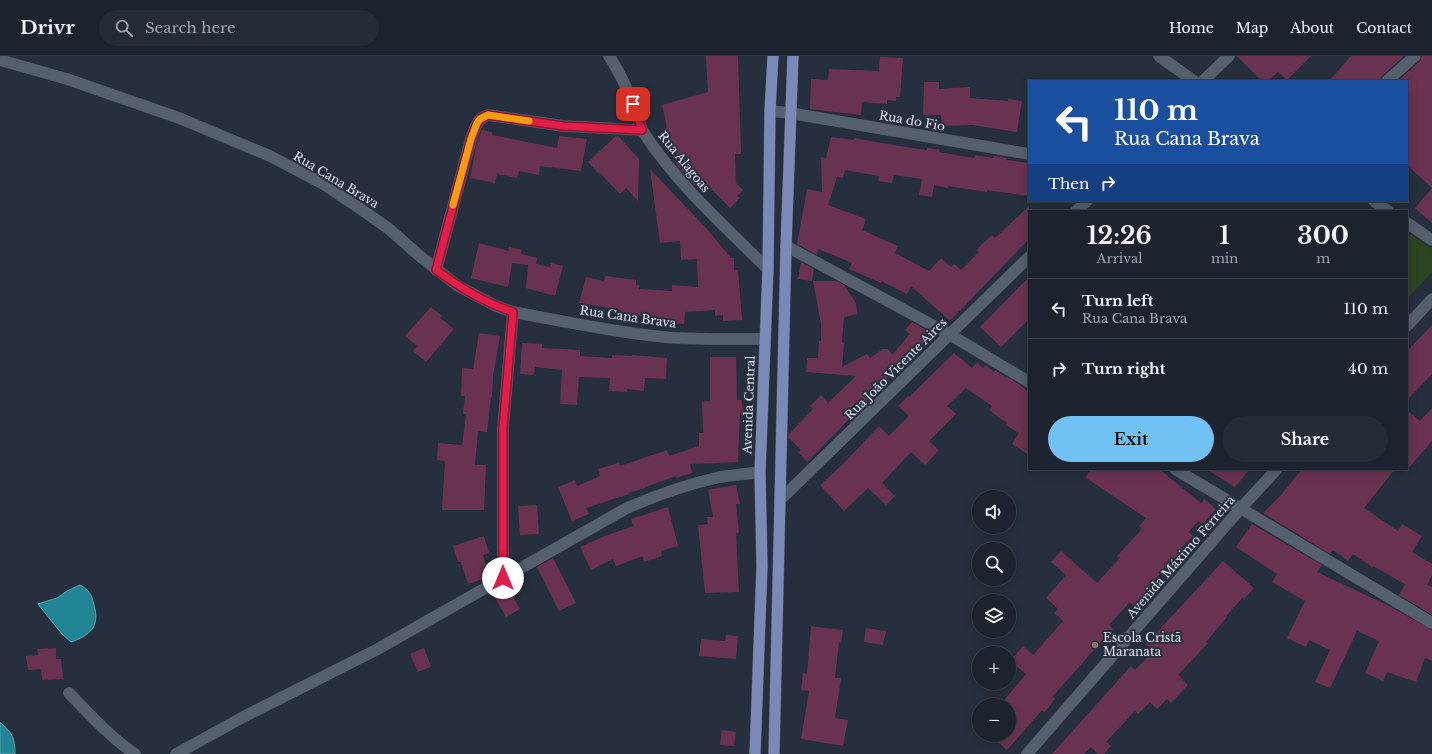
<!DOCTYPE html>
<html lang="en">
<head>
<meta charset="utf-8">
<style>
	:root { --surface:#1c232e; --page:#252b36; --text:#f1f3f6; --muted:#a0a4aa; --line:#3a404a; --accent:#72c1f5 }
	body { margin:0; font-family:"Libre Baskerville",serif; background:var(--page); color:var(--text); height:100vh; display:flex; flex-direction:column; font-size:15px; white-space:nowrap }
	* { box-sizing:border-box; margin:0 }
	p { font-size:13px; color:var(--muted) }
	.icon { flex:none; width:22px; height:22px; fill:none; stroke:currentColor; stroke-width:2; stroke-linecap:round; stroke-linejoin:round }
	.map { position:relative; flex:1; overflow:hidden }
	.drawer { position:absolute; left:1028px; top:154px; width:380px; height:260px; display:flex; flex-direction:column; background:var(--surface); border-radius:0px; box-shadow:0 2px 10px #0003,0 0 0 1px var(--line) }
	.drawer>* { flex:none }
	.top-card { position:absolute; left:1028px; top:24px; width:380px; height:122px; border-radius:0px; box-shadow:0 2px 10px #0003,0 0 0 1px var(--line); background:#1a4fa0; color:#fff; overflow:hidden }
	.tools { position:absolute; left:972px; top:434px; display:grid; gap:8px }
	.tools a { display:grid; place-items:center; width:44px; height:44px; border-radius:50%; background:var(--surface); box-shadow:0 2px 10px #0003,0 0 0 1px var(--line); font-size:20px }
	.pin { position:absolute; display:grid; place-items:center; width:34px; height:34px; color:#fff; margin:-17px; border-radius:8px; box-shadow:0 2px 6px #0006 }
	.me { position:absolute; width:44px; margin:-22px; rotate:0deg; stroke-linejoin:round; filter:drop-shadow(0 0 3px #0008) }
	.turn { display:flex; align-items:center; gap:14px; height:84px; padding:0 20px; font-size:18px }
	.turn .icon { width:52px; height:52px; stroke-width:2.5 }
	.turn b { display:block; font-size:28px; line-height:34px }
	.then { display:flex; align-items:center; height:38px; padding:0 20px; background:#0003; gap:8px; font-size:15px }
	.eta { display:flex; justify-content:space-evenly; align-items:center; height:68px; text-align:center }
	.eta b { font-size:24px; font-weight:700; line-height:28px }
	.cta { display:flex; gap:8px; margin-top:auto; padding:8px 20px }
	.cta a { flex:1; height:46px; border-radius:24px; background:var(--accent); color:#111; font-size:16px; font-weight:700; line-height:46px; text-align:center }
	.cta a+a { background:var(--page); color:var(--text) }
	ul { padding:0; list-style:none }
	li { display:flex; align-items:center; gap:12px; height:60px; padding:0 20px; border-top:1px solid var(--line) }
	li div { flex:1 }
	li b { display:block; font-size:15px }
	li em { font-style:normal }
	header { display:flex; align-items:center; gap:24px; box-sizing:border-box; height:56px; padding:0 20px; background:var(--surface); border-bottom:1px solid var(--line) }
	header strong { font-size:19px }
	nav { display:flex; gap:22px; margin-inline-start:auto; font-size:14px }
	.search { width:280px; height:36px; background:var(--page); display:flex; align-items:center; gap:10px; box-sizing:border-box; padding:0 14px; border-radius:22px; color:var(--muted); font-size:15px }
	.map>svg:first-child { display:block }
	.green { fill:#2c4521 }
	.water { fill:#228596; stroke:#5ba2b0 }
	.building { fill:#6a3251 }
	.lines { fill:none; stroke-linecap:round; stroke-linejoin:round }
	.minor-casing { stroke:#454d58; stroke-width:12 }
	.primary-casing { stroke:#454d58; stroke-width:12 }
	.minor { stroke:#55606f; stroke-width:11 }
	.primary { stroke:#798ab8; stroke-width:11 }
	.route-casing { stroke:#92132f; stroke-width:10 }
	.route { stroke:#e11d48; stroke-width:7 }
	.slow { stroke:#f59e0b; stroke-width:7 }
	.education-dot { fill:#8d6e63; stroke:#262f3d; stroke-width:1.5 }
	.labels { text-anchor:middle; stroke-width:4; stroke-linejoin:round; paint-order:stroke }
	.street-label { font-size:12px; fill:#dfe5ee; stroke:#262f3d }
	.poi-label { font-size:12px; fill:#dfe5ee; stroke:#262f3d; text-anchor:start }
</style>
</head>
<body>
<header>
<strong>Drivr</strong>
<div class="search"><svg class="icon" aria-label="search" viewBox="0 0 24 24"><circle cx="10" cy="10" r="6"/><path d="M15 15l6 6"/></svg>Search here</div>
<nav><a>Home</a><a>Map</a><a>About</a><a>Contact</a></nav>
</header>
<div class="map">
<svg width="1432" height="698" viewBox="0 0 1432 698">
	<rect width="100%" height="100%" fill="#262f3d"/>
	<path class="green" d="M1407,176l25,17v23l-25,27z"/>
	<path class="water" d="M80,529c9,5 12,10 14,20 6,21 -3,30 -23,37l-9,-8 -24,-30 19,-6 10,-7z
		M0,666c12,11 15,15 15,32h-15z"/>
	<path class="building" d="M706,0h32l3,98h-6l1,29 7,7 -6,6 3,2 -10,10 -28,-28 -7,6 -5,-5 -14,-17 -8,-24h-1l-1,-17 -4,-18 46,-13z
		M1237,0h74l-24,24 -9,-8 -10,9h-6z
		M1351,0h53l-22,20 -2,5h-51z
		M1422,0h10v132l-25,-23v-84h-9l22,-20z
		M880,1l23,1 -3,39h-4v4l-9,-1v4l-25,-2 -1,13 -51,-6 1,-30 17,1 1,-11 50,2z
		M924,26h15v7l31,-2v11l38,3v-2l14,2 -5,31 -45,-7 -30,1 -1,-11h-18z
		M482,74l10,2v3l65,13 2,-12 28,3 -6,32 -41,-5 -1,9 -20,-4 -2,7 -20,-4 -2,9 -25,-5 7,-35z
		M616,80h2l21,23 -1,42 -12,-13 -6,6 -20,-21 -1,1 -11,-12z
		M831,81l23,3v-2l51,9 22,3v-2l13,2 -1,2 35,6 1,-3 18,3 1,-2 13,2 -1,2 23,3v33l-42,-6v2l-39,-6v2l-14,-3 -2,12 -13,-2 3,-16 -28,-4 -2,8 -14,-2 1,-5 -34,-6 -2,8 -6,-1 -9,28 38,14 -4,11 36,16 -3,7 34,18 12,-13 10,9 3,-3 7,6 18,-18 -3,-2 16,-15 3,3 34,-32v33l-79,82 -39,-35 -4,8 -26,-13v2l-32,-14 3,-6 -34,-14 -1,6 -20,-11 10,-55 15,3 -1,-35 5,1z
		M650,113l56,59 25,30h3v12h4l4,50 -19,1v-6l-8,1v-6l-30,2 -1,12 -15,-1 1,-3 -50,-7 1,-3 -42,-7 7,-26 18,4 1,-5 31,4v5h4l-1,4 33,2v-6l26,2 -1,-28 -16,1 -1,-19 -20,2z
		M1432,132v35l-17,-15z
		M479,187l30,8v-4l13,3 -1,4 16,4 -1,6 14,3 1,-4 12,3 -8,30 -29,-8 2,-23 -16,-2 -4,24 -37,-9z
		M801,206l13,7 -2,12 -14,-2z
		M1029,221v42l-28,28 -21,-20z
		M813,225h23l8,4 12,18 1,11 -13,3 -2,25 2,1 -2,24 25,-13 3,4 13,-9h5l4,6 18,-21 -5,-4 7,-8 12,7 8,6 -9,10 -2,-2 -21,24 1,2 -34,23 5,4 -65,66 -9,-10 3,-2 -13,-13 1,-3 24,-25 -3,-3 11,-11 7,8 28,-27 -50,-4 1,-14h11l1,-17h2v-17z
		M431,251l11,9 -2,2 14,11 -28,33 -13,-11 4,-5 -12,-10z
		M1432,269v49l-25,26v-49z
		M479,277l21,3 -7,40 -1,21h-1l-4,35 -9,-1 -3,34h11l-2,45h-42l3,-49 -8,-1 1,-17 24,2 4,-31h-3l2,-18h-4l1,-28 11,1z
		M522,287l20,1v4l38,2v6l32,2v-3l20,1v-1l35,3 -1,21 -21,-1 -1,13 -17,-2v3l-18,-1 1,-13 -31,-1 -2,28 -17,-1 2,-34 -27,-3 -1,8 -14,-1z
		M954,297l18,15 5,-6 6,6 2,-3 9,7 1,-2 11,8 1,-1 4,2 18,13v63l-17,-11 7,-11 -13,-8 1,-2 -18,-13 3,-4 -26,-18 -19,18 9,8 -27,27 10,9 -14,15 -14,-13 -29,31 13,13 -9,9 -18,-17 -24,23 -24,-26 23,-21 36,-38 10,10 20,-20 -11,-10 10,-10 1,1z
		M710,301h26l1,43h5l1,13h-3l-2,49 -48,2 2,9 -16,5v-2l-31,11v1l-17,5 1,1 -43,14 3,6 -17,7 -14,-34 17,-7 2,6 23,-10 -2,-7 21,-6 1,3 47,-16 2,6 30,-10v-13h4l-1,-31 8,-1z
		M1432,352v33l-25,29v-60l13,11z
		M1091,413h68l42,34 3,-4 12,10 -13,15 -5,-3 -9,11 4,4 -12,12 2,2 -34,36 2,3 -17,18 -4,-5 -21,23 4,4 -61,68 3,2 -10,13 -3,-2 -35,40 -17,-15h19v-30h-9l26,-31 -16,-13 13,-15 10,9 30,-34 -9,-8 4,-4 -12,-11 20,-23 -15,-13 10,-11 36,32 23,-25 -3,-2 25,-27 -3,-3 7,-8 -61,-41z
		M1206,413h44l-15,18z
		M1302,413h93l-31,39 34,23 4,-7 20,12 -10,16 20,12v11l-5,10 5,2v28l-33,-20 6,-11 -32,-18 -1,1 -19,-13 -5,7 -15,-11 -3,4 -67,-41 18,-18z
		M736,429l4,19h-4l3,29h-3l3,59 -34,1 -7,-68 10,-1 -1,-7h6l-5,-27z
		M537,449l2,29 -19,1 -2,-29z
		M668,451l10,39 -17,5 1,5 -18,6 -1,-6 -27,10 -3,-7 -22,11 -11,-23 25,-11 28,-10 -2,-7z
		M1252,468l70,41 -5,7 72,34 43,24v31l-7,-3 -9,24 -29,-10 -4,9 -18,-8 14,-32 -22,-10 -27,57 -15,-6 15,-32 -21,-10 -3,7 -19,-9 18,-37 -33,-19 5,-8 -41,-27z
		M484,480l5,17 -6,2 6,22 -21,7 -7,-22h-3l-5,-16z
		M553,502l23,45 -17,8 -22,-44z
		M1223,505l31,27 -10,11 -1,-2 -17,19 1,1 -21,25 2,1 -30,32 10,10 -17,18 -4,-4 -10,10 -7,-7 -12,12 -3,-3 -29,31 5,4 -7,8h-6l-7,-7 -7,7h-32l79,-88 4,4 19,-19 -8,-7z
		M507,530l13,23 -14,8 -13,-23z
		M811,570l32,4 -2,13 -2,-1 -4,36h6l-6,40 13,2 -5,26 -42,-7 8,-48 -8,-1 2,-17 4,1z
		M866,572l20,3 -3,14 -19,-3z
		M726,579l12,1 -2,23 -37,-3 2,-17 24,2z
		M56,592v11h5l2,20 -21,1 -1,-11 -13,1 -2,-14 12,-1 -1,-6z
		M424,592l7,19 -13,5 -8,-18z
		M722,674l14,2 -2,14 -14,-1z"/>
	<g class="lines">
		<defs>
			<path id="minor" d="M609,0c15,23 25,48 33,74
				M1159,0l35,25
				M0,4l67,19 112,39 91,38 55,29 40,27 24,17 33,29 36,28 38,20 17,6c50,9 100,20 151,25 33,3 67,2 101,2
				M1203,25l26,-25
				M1387,25l28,-25
				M770,55l20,2 239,41
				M1374,145l14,10
				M1076,155l11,-10
				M1407,167l25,17
				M786,190l163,88 80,48
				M436,214l35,-131c4,-10 6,-21 17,-24l75,11 79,4c34,53 81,95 126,139
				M1407,270l25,-27
				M1175,413l257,154
				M780,444l249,-243
				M503,522v-150l10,-116
				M69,637c21,22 41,44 66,61
				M176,698l71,-39 129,-65 251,-142c30,-13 61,-24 93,-31 13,-2 27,-3 40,-5
				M1027,698l214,-246 36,-39"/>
			<path id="primary" d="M755,698l7,-188 -2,-94 8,-203 2,-158 3,-55
				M774,698l12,-508 7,-190"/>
		</defs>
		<use href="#minor" class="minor-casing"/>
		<use href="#primary" class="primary-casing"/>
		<use href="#minor" class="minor"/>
		<use href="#primary" class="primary"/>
	</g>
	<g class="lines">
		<defs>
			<path id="route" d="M503,522v-150l10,-116c-30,-10 -52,-24 -77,-42l35,-131c4,-10 6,-21 17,-24l75,11 79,4 -9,-26"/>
		</defs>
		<use href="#route" class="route-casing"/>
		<use href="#route" class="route"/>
		<path class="slow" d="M453,149l18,-66 6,-16 3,-4 8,-4 41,6"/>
	</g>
	<circle class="education-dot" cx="1095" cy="589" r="4"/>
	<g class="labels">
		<g class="street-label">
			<text transform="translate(912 65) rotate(10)" y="4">Rua do Fio</text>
			<text transform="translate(684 106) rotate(51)" y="4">Rua Alagoas</text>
			<text transform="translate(336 124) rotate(31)" y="4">Rua Cana Brava</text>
			<text transform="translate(628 261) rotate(8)" y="4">Rua Cana Brava</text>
			<text transform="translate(896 313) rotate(-45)" y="4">Rua João Vicente Aires</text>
			<text transform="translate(749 349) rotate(-88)" y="4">Avenida Central</text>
			<text transform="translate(1181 501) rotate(-49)" y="4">Avenida Máximo Ferreira</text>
		</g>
		<g class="poi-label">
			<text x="1103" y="586">Escola Cristã<tspan x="1103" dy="14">Maranata</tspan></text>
		</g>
	</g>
</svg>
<div class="tools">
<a><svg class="icon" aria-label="sound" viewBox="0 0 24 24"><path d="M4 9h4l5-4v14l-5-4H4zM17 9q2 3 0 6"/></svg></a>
<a><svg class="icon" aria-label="search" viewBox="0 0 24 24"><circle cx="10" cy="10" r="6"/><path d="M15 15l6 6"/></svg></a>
<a><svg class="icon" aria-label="layers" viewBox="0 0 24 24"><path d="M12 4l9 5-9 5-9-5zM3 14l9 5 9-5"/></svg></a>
<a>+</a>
<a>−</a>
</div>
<div class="pin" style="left:633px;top:48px;background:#d93025"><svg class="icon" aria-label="arrive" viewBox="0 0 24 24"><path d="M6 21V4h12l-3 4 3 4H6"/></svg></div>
<svg class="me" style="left:503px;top:522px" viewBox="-20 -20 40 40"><circle r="19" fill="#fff"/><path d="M0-13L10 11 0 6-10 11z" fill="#e11d48"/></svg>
<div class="top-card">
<div class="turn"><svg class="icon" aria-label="left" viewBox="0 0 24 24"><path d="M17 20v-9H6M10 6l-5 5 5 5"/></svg><div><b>110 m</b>Rua Cana Brava</div></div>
<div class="then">Then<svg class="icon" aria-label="right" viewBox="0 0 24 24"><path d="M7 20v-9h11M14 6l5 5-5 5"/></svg></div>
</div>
<section class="drawer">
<div class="eta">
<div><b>12:26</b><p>Arrival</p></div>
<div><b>1</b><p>min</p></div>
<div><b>300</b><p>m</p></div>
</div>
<ul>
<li><svg class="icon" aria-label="left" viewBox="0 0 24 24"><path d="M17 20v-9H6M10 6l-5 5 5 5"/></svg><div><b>Turn left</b><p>Rua Cana Brava</p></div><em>110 m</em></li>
<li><svg class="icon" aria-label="right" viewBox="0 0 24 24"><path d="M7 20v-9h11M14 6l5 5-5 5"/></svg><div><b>Turn right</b></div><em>40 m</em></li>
</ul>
<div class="cta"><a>Exit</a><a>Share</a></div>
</section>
</div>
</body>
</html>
